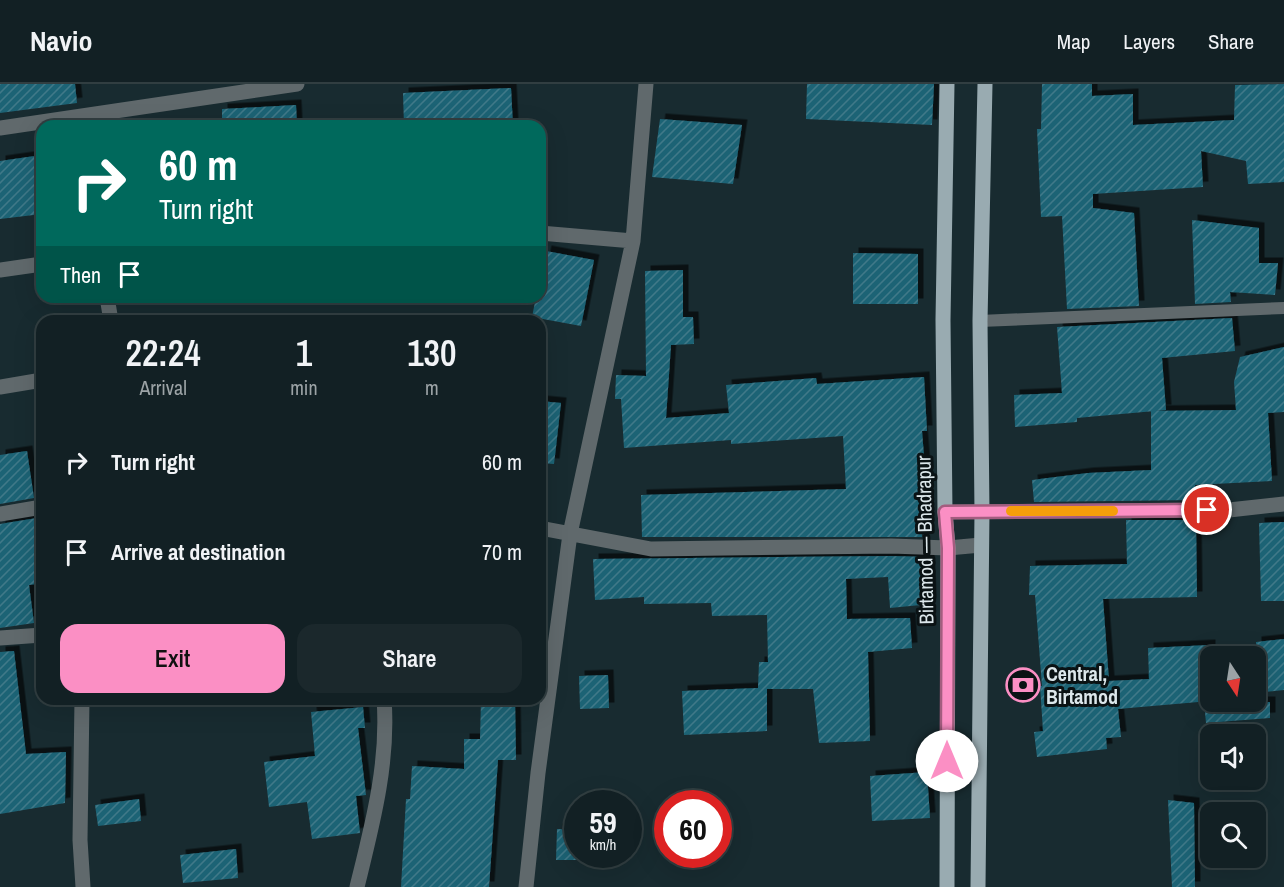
<!DOCTYPE html>
<html lang="en">
<head>
<meta charset="utf-8">
<style>
	:root { --surface:#122024; --page:#1b282c; --text:#f1f3f6; --muted:#9ca3a6; --line:#313e41; --accent:#fb8fc4 }
	body { margin:0; font-family:"Archivo Narrow",sans-serif; background:var(--page); color:var(--text); height:100vh; display:flex; flex-direction:column; font-size:22px; white-space:nowrap }
	* { box-sizing:border-box; margin:0 }
	p { font-size:20px; color:var(--muted) }
	.icon { flex:none; width:33px; height:33px; fill:none; stroke:currentColor; stroke-width:2; stroke-linecap:round; stroke-linejoin:round }
	.map { position:relative; flex:1; overflow:hidden }
	.drawer { position:absolute; left:36px; top:231px; width:510px; height:390px; display:flex; flex-direction:column; background:var(--surface); border-radius:18px; box-shadow:0 6px 24px #0002,0 0 0 2px var(--line) }
	.drawer>* { flex:none }
	.banner { position:absolute; left:36px; top:36px; width:510px; height:183px; border-radius:18px; box-shadow:0 6px 24px #0002,0 0 0 2px var(--line); background:#00695c; color:#fff; overflow:hidden }
	.needle { width:39px; rotate:168deg }
	.fabs { position:absolute; left:1200px; top:562px; display:grid; gap:12px }
	.fabs a { display:grid; place-items:center; width:66px; height:66px; border-radius:12px; background:var(--surface); box-shadow:0 6px 24px #0002,0 0 0 2px var(--line); font-size:30px }
	.speed { position:absolute; left:564px; top:706px; display:flex; gap:12px; font-size:30px; font-weight:700; text-align:center }
	.speed>* { display:grid; place-content:center; width:78px; height:78px; border-radius:50%; background:var(--surface); box-shadow:0 6px 24px #0002,0 0 0 2px var(--line); line-height:1 }
	.speed small { font-size:15px; font-weight:400 }
	.speed .limit { border:9px solid #d22; background:#fff; color:#111 }
	.pin { position:absolute; display:grid; place-items:center; width:51px; height:51px; color:#fff; margin:-26px; border:3px solid #fff; border-radius:50%; box-shadow:0 2px 6px #0007 }
	.me { position:absolute; width:66px; margin:-33px; rotate:0deg; stroke-linejoin:round; filter:drop-shadow(0 0 4px #0008) }
	.turn { display:flex; align-items:center; gap:21px; height:126px; padding:0 24px; font-size:27px }
	.turn .icon { width:78px; height:78px; stroke-width:2.5 }
	.turn b { display:block; font-size:42px; line-height:51px }
	.then { display:flex; align-items:center; height:57px; padding:0 24px; background:#0003; gap:12px; font-size:22px }
	.eta { display:flex; justify-content:space-evenly; align-items:center; height:102px; text-align:center }
	.eta b { font-size:36px; font-weight:600; line-height:42px }
	.button { display:flex; gap:12px; margin-top:auto; padding:12px 24px }
	.button a { flex:1; height:69px; border-radius:18px; background:var(--accent); color:#111; font-size:24px; font-weight:600; line-height:69px; text-align:center }
	.button a+a { background:var(--page); color:var(--text) }
	ul { padding:0; list-style:none }
	li { display:flex; align-items:center; gap:18px; height:90px; padding:0 24px }
	li div { flex:1 }
	li b { display:block; font-size:22px }
	li em { font-style:normal }
	header { display:flex; align-items:center; gap:36px; box-sizing:border-box; height:84px; padding:0 30px; background:var(--surface); border-bottom:2px solid var(--line) }
	header strong { font-size:28px }
	nav { display:flex; gap:33px; margin-inline-start:auto; font-size:21px }
	.map>svg:first-child { display:block }
	.building { fill:url(#building-hatch); filter:url(#shadow) }
	.lines { fill:none; stroke-linecap:round; stroke-linejoin:round }
	.lane { stroke:#60696c; stroke-width:12 }
	.street { stroke:#60696c; stroke-width:15 }
	.primary { stroke:#99abb1; stroke-width:15 }
	.route-casing { stroke:#a35d7f; stroke-width:15 }
	.route { stroke:#fb8fc4; stroke-width:10 }
	.slow { stroke:#f59e0b; stroke-width:10 }
	.labels { text-anchor:middle; stroke-width:6; stroke-linejoin:round; paint-order:stroke }
	.street-label { font-size:20px; fill:#dce7eb; stroke:#0a1214 }
	.poi-label { font-size:20px; font-weight:bold; fill:#dce7eb; stroke:#0a1214; text-anchor:start }
</style>
</head>
<body>
<header>
<strong>Navio</strong>
<nav><a>Map</a><a>Layers</a><a>Share</a></nav>
</header>
<div class="map">
<svg width="1284" height="803" viewBox="0 0 1284 803">
	<defs>
		<pattern id="building-hatch" width="6" height="6" patternUnits="userSpaceOnUse" patternTransform="scale(1.5)"><rect width="6" height="6" fill="#1f6375"/><path d="M-1 1l2-2M0 6l6-6M5 7l2-2" fill="none" stroke="#3f7989"/></pattern>
		<filter id="shadow"><feDropShadow dx="5.5" dy="-5.5" stdDeviation="0" flood-color="#0009"/></filter>
	</defs>
	<rect width="100%" height="100%" fill="#182b30"/>
	<path class="building" d="M0,0h75l2,19 -77,10z
		M807,0h127l-2,41 -126,-6z
		M1042,0h50v12l41,-2v31l101,-5 1,-35 49,-1v98l-36,2 -2,-23 -45,-10 2,36 -110,7v14l41,5 5,93 -72,3 -5,-93 -21,1 -4,-88h4z
		M511,4l2,38h-109l-1,-33z
		M296,21l1,21h-75v-17z
		M660,35l82,6 -9,59 -81,-7z
		M35,72l7,58 -42,5v-58z
		M1192,136l67,8v35h19l-3,32 -45,-3 1,10 -36,2z
		M546,167l48,9 -13,66 -49,-9 4,-20h4v-18z
		M853,169l65,1v50h-65z
		M683,186v47h10l1,27 -23,1 -5,73 63,-5 -3,-28 90,-7 1,6 107,-7 3,54h-5l4,51 -7,1 3,54h-280l-1,-42 205,-6 -3,-53 -112,8v-4l-107,8 -3,-49h-6l1,-24 30,1 -1,-105z
		M1232,234l3,33 -73,7 4,52 -89,8v4l-62,5 -1,-32 48,-2 -5,-66z
		M1284,263v65l-16,1 4,68 -77,4 1,15 -162,2 -2,-22 56,-7 63,-3v-59l85,-1 -2,-28 6,-25z
		M540,317l21,2 -7,61 -14,-1z
		M27,367l7,47 -34,6v-49z
		M37,434l1,11h4v54l-13,2 5,38 -34,5v-104z
		M1126,436h70l1,77 -94,2 6,82 40,-2 -1,-31 62,-3v56l-92,8 3,28 -15,1 1,11 -70,8 -3,-25 9,-1 -3,-45h2l-7,-91h-6l1,-29 97,-2z
		M1284,438v79h-23l-2,-78z
		M891,472l38,1 2,47 -41,4 -2,-31 -42,2 1,40 63,-1 2,30 -44,4 2,89 -51,2 -6,-54h-46v42l-83,4 -2,-44 76,-3 1,-26h9l-1,-47 -55,1 -1,-13 -67,1v-7l-49,3 -2,-41z
		M1284,555v51l-28,3v-51z
		M14,567l12,103 40,-2 -1,51 -65,11v-162z
		M608,591l1,33 -29,1 -1,-33z
		M481,615h34l1,61h-18l-9,127h-88l5,-88h4l2,-33 52,3v-30h16z
		M1204,618h66v16l-64,5z
		M363,623l2,21h-7l8,67 -10,1 4,37 -48,6 -5,-37 -38,5 -5,-45 51,-6 -4,-44z
		M927,688l3,46 -58,3 -2,-45z
		M139,715l2,22 -43,5 -3,-21z
		M1168,716l26,3 1,84h-23z
		M557,745l21,1v30h-22z
		M236,765l2,29 -55,5 -3,-28z"/>
	<g class="lines">
		<path class="lane" d="M980,237l304,-13"/>
		<path class="street" d="M0,44l297,-44
			M540,149l93,8
			M0,186l42,-6
			M107,213l4,24
			M0,303l42,-7
			M945,428l284,-2 55,-6
			M0,430l42,-7
			M540,444l111,21 240,-3 57,2 33,-3
			M0,554l42,-3
			M82,615l-2,141 3,47
			M357,803c15,-61 32,-124 27,-188
			M526,803l12,-114 32,-239 63,-293 13,-157"/>
		<path class="primary" d="M947,803l1,-339 -3,-36 -2,-192 4,-236
			M978,803l4,-375 -2,-191 5,-237"/>
	</g>
	<g class="lines">
		<defs>
			<path id="route" d="M947,677l1,-213 -3,-36 262,-2"/>
		</defs>
		<use href="#route" class="route-casing"/>
		<use href="#route" class="route"/>
		<path class="slow" d="M1011,427h102"/>
	</g>
	<defs>
		<symbol id="bank-ring" viewBox="-11 -11 22 22"><circle r="9.5" fill="#0a1214" stroke="#fb8fc4" stroke-width="1.5"/><path d="M-6-4H6V4H-6ZM0-2.3a2.3 2.3 0 1 0 0 4.6a2.3 2.3 0 1 0 0-4.6Z" fill="#fb8fc4"/></symbol>
	</defs>
	<g fill-rule="evenodd">
		<use href="#bank-ring" x="1004" y="582" width="38" height="38"/>
	</g>
	<g class="labels">
		<g class="street-label">
			<text transform="translate(925 456) rotate(-91)" y="7">Birtamod — Bhadrapur</text>
		</g>
		<g class="poi-label">
			<text x="1046" y="597">Central,<tspan x="1046" dy="23">Birtamod</tspan></text>
		</g>
	</g>
</svg>
<div class="fabs">
<a><svg class="needle" viewBox="-14 -14 28 28"><path d="M0-13l5 13h-10z" fill="#e53935"/><path d="M0 13l5-13h-10z" fill="#9ca3a6"/></svg></a>
<a><svg class="icon" aria-label="sound" viewBox="0 0 24 24"><path d="M4 9h4l5-4v14l-5-4H4zM17 9q2 3 0 6"/></svg></a>
<a><svg class="icon" aria-label="search" viewBox="0 0 24 24"><circle cx="10" cy="10" r="6"/><path d="M15 15l6 6"/></svg></a>
</div>
<div class="speed"><div>59<small>km/h</small></div><div class="limit">60</div></div>
<div class="pin" style="left:1207px;top:426px;background:#d93025"><svg class="icon" aria-label="arrive" viewBox="0 0 24 24"><path d="M6 21V4h12l-3 4 3 4H6"/></svg></div>
<svg class="me" style="left:947px;top:677px" viewBox="-20 -20 40 40"><circle r="19" fill="#fff"/><path d="M0-13L10 11 0 6-10 11z" fill="#fb8fc4"/></svg>
<div class="banner">
<div class="turn"><svg class="icon" aria-label="right" viewBox="0 0 24 24"><path d="M7 20v-9h11M14 6l5 5-5 5"/></svg><div><b>60 m</b>Turn right</div></div>
<div class="then">Then<svg class="icon" aria-label="arrive" viewBox="0 0 24 24"><path d="M6 21V4h12l-3 4 3 4H6"/></svg></div>
</div>
<section class="drawer">
<div class="eta">
<div><b>22:24</b><p>Arrival</p></div>
<div><b>1</b><p>min</p></div>
<div><b>130</b><p>m</p></div>
</div>
<ul>
<li><svg class="icon" aria-label="right" viewBox="0 0 24 24"><path d="M7 20v-9h11M14 6l5 5-5 5"/></svg><div><b>Turn right</b></div><em>60 m</em></li>
<li><svg class="icon" aria-label="arrive" viewBox="0 0 24 24"><path d="M6 21V4h12l-3 4 3 4H6"/></svg><div><b>Arrive at destination</b></div><em>70 m</em></li>
</ul>
<div class="button"><a>Exit</a><a>Share</a></div>
</section>
</div>
</body>
</html>
